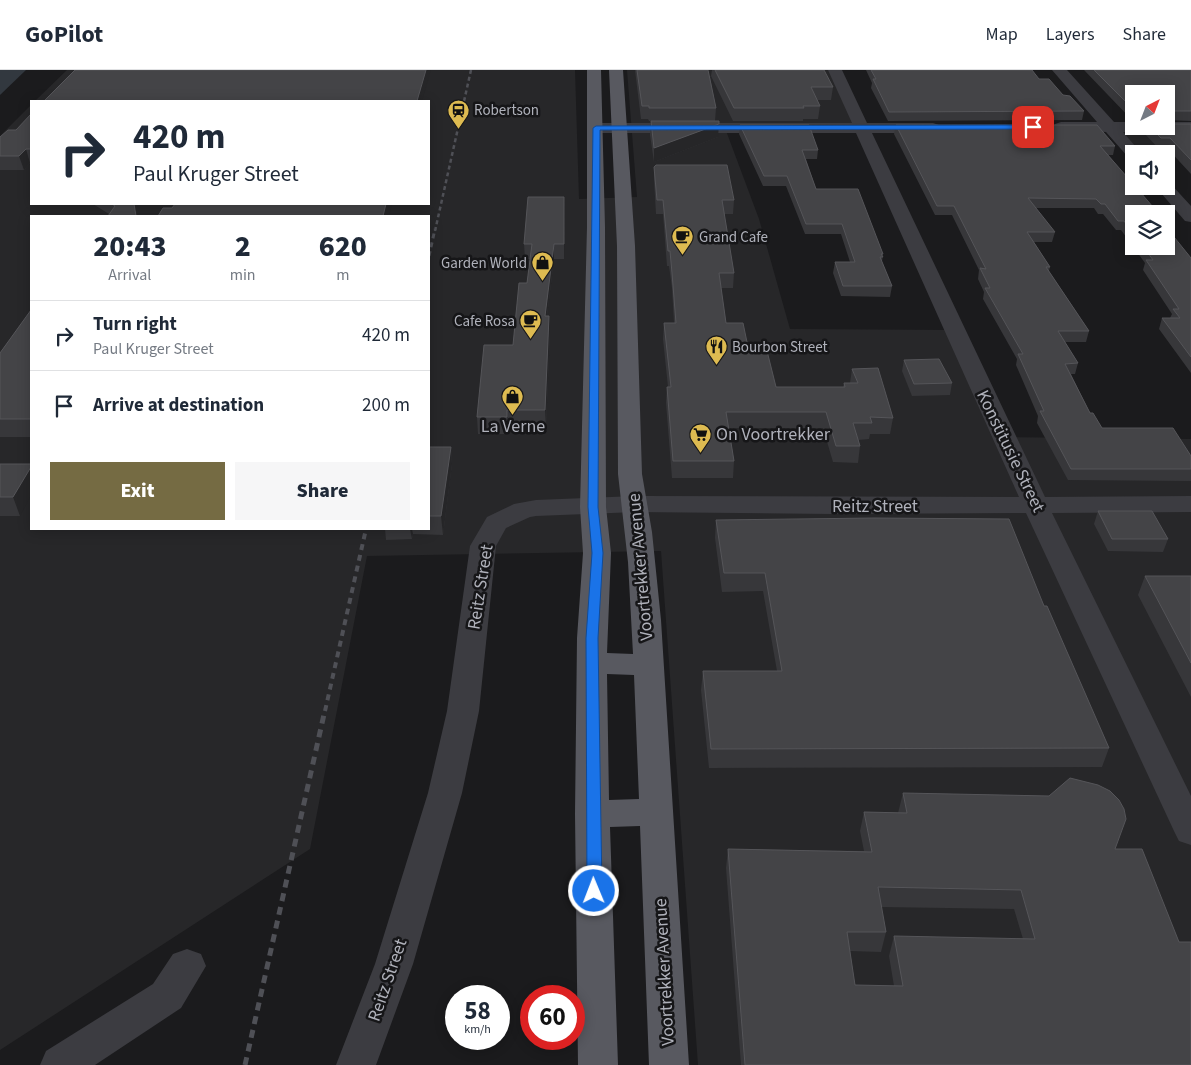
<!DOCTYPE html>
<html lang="en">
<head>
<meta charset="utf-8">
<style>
	:root { --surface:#fff; --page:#f6f6f7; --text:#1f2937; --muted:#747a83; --line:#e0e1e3; --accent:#756b43 }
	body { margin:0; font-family:"Source Sans 3",sans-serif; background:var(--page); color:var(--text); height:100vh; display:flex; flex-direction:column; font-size:19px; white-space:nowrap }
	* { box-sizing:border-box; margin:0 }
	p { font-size:16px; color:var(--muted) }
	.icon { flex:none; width:28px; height:28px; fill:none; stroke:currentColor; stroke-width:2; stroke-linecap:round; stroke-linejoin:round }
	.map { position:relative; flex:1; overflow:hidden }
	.panel { position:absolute; left:30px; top:145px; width:400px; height:315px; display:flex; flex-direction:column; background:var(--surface); border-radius:0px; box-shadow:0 2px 12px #0003 }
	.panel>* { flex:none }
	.guide { position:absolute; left:30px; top:30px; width:400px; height:105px; border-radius:0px; box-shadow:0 2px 12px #0003; background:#fff; color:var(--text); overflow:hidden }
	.needle { width:32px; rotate:42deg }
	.fabs { position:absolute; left:1125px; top:15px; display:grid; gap:10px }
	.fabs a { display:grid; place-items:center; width:50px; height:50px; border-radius:0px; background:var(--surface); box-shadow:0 2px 12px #0003; font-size:25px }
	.speed { position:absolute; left:445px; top:915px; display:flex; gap:10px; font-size:25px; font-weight:700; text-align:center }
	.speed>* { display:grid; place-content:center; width:65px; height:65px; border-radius:50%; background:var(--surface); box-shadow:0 2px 12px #0003; line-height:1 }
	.speed small { font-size:12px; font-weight:400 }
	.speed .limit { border:8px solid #d22; background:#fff; color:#111 }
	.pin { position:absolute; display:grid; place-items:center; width:42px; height:42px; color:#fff; margin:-21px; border-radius:10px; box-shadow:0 2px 8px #0006 }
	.me { position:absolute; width:55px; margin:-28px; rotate:359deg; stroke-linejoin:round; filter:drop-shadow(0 0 4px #0008) }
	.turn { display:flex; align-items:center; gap:18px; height:105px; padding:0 20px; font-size:22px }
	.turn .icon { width:65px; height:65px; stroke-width:2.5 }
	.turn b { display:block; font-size:35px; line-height:42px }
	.eta { display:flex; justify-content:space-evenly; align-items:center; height:85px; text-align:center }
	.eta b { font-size:30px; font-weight:800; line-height:35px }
	.action { display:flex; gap:10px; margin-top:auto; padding:10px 20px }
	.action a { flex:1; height:58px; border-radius:0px; background:var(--accent); color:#fff; font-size:20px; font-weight:800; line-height:58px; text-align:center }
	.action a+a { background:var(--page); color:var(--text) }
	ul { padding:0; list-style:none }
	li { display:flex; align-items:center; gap:15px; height:70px; padding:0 20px; border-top:1px solid var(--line) }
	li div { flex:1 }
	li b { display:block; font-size:19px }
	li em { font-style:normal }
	header { display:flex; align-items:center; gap:30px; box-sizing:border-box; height:70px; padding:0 25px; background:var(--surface); border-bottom:1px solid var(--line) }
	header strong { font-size:24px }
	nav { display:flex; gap:28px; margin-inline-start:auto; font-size:18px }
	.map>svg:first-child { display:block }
	.built { fill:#272729; fill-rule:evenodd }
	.water { fill:#32383f }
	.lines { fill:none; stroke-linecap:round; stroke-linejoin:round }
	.minor { fill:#3c3c41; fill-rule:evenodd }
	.major { fill:#585960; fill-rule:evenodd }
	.rail-far3 { stroke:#4f5056; stroke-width:2.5; stroke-dasharray:4 3; stroke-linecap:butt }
	.rail-far2 { stroke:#4f5056; stroke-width:3; stroke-dasharray:5 4; stroke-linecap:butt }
	.rail-far1 { stroke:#4f5056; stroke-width:4; stroke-dasharray:6 5; stroke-linecap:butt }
	.rail { stroke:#4f5056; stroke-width:5; stroke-dasharray:8 6; stroke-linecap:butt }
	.wall { fill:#37373a; fill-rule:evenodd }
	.shaded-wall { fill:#262628 }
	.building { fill:#444447; stroke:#555559; fill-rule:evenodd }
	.route { fill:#1a73e8; stroke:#114b97 }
	.labels { text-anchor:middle; stroke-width:5; stroke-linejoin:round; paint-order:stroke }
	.far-poi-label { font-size:15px; fill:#afb1ba; stroke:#161618; text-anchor:start }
	.poi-label { font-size:18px; fill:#afb1ba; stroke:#161618 }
	.street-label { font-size:18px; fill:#afb1ba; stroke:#161618 }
</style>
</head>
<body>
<header>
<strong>GoPilot</strong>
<nav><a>Map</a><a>Layers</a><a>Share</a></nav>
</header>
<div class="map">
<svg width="1191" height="995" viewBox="0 0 1191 995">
	<rect width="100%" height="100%" fill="#1b1b1d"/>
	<path class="built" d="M67,0h508l4,129 58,-2 -10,-127h203l27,58h-132l34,91 31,110 163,1 47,107 191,2v626h-493l-37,-514 -294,5 -57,293 -310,201v-914l31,-31v99h398v-103h-394zM31,146h398v313h-398z
		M1191,58v27l-55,-1 -23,-25z"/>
	<path class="water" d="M0,0h26l-26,25z"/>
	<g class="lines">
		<path class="minor" d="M828,0h14l25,53h66l6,2 2,3 -2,3 -6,2h-61l173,364 146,-1v16l-139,1 139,283v49l-12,-4 -5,-10 -148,-318 -193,1 -197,-2 -100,4 -6,1 -24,11 -10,18 -17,165 -17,82 -49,171 -37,101h-40l39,-101 53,-171 19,-82 23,-165 17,-29 27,-13 22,-4 100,-4 383,1 -163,-364h-259l-6,-2 -2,-3 2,-3 6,-2h255z
			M1052,0h15l47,52h20v4h32v-4h25v10h-68l19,22h-8v5l-6,-2 -22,-25 -51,-2 -2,-3 2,-3 6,-2h36z
			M1166,112h3l22,24v16l-6,-1 -30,-35h11z
			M187,879l14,5 5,12 -25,42 -86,57h-55l6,-14 107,-67 20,-30z"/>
		<path class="major" d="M587,0h14l4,157 1,280 5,46 -4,100 26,1 -5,-92 -10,-88 -1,-228 -8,-176h14l12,176 7,228 10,58 9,88 28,445h-40l-9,-239 -30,1 8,238h-40l-3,-251 2,-176 6,-85 -3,-46 7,-280zM607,604l27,1 5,124 -30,1z"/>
		<path class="rail-far3" d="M435,161l36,-161"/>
		<path class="rail-far2" d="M429,186l6,-27"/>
		<path class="rail-far1" d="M325,641l41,-182"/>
		<path class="rail" d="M245,995l80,-355"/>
	</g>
	<path class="wall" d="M635,0h189l9,17 -2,13h-14l3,6 -2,13h-15v2h-70l-22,-45 -1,1 6,31 -1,13 3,16 -64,25 -4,-27 1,-14h-2l-1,-2h-7z
		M866,0h166l7,9 45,32 -2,9 -194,1 -17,-33 1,-5z
		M1084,0h107v51l-25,-1v-26h-32v26h-2z
		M31,44v49h-1l-6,7h-24v-33l16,-7z
		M1191,54v50l-24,-26h-9l-13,-14 2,-8h19z
		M740,55l78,25 -1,9h-11l10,30 67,65 -1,8 10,24 -2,11 -49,-1 -8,-23 2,-11h15l-9,-28h-36l-19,-48h-23l-24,-52z
		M896,55l219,21 -2,9h-5l45,52 -1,2 -18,5v32h32l25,12v115l-32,-44 3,-11h8l2,-4 -29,-44 2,-7 -24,-33h-5l-13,-16h-5l-4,-6h-59l20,24 -3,10h-18l16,25 -1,4 40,60 -3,11h-21l13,21 -3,11h-4l19,39 12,15 89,28v25l-123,-1 -31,-57 1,-7 -22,-51 1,-6 -34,-60 1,-7 -6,-13 1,-9 -27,-55h-17l-41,-81z
		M654,97l80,33 -1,14h-9l10,59 -1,15h-12l5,35 22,24 28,40h67l1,-4h6l2,-14 41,49 -3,16h-20l-1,5 -11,1 2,6 -2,17 -25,-1 -10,-34h-94l5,33 -1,17h-61l-6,-75 1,-16h1l-5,-48 1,-16h10l-2,-35 -3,-22h-2l-4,-52h-7l-2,-34z
		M564,127v62h-10l-7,57 3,16 -4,95h-38v7h-30l-1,-17 36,-72 14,-62 3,-24h-5l-1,-15z
		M93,134h42l2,12 -28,-2z
		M31,240v127h-31v-84z
		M904,290l48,23 -2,12 -38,1 -10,-25z
		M429,377h22l1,17 -9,71 -30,-1 -1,5 -26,1 -1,-11h44z
		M0,394h31l-11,52h-20z
		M1098,441l70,28 -5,13 -55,-1 -14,-27z
		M716,450l328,86 65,142 -7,19 -393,1 -8,-78 2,-19h74l-14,-80 -41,1 -7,-54z
		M1145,506h46v121l-53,-102z
		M903,723l212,56 64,93 12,123h-450l-15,-197 2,-19 136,2 -4,-20 4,-19 34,1zM881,837l133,2 9,30 -129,-3 -5,20 5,30 -39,-1 -5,-34 31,1 5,-20z"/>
	<path class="shaded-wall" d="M426,0h5l-9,31h-5z
		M707,0h5l-1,6 -4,2z
		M719,54l-1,13 -64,25v-14z
		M26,79l4,14 -6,7 -5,-14z
		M564,127l1,14 -1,48z
		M134,134h1l2,12h-1z
		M386,134h6l-3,12h-6z
		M554,174v15l-9,73v-16z
		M549,246l1,16 -4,95 -1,-17z
		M507,340l1,17v7l-1,-17z
		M451,377l1,17 -9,71 -2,-19z
		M31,397v29l-11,20 -7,-19z
		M410,459h2l1,5 -1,5z"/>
	<path class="building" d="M75,0h351l-9,31h-373z
		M637,0h71l8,38h-67v-2h-7z
		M715,0h109l9,17h-22l9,19h-17l1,2h-70z
		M871,0h161l7,9h10l14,16 7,1 14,15 -195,1 -16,-33h3z
		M1094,0h97v41h-22l-3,4v-21h-32v16z
		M31,44v35h-5l-7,7h-19v-19l8,-7h8z
		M651,51h68v3l-65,24z
		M1166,54h25v36l-21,-22h-9l-12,-12h17z
		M740,55h69l9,25h-16l14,39h42l25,65h-2l2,3h-3l12,29h-49l-8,-24h20l-13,-38h-36l-19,-48h-23z
		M896,55h201l18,21h-15l34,39v1h1l18,21h-3l6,7h-22v20l-10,-13h-6l-13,-17h-4l-5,-5 -68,-1 27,34h-28l23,35h-4l43,64h-31l20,32 -13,1 25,49h3l9,15h71l18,28v13h-120l-31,-58h4l-26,-57h5l-38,-66h5l-10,-20 6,1 -32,-63h-17z
		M656,95h71l7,35h-12l12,73h-15l7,50h17l5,24h18l10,40h69l-1,-4h14l-6,-14 26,-1 15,50 -23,-1 2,6h-19l7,23h-24l-10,-34h-100l8,49h-61l-6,-74h4l-7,-64h12l-4,-50 -2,-22h-2l-5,-51h-6l-3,-33z
		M528,127h36v47h-10l-9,72h4l-4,94h-38v7h-30l7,-72h29l6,-62h8l5,-39h-8z
		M112,134h22l2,12h-28l7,-10z
		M175,134h211l-3,12h-225l5,-8h9z
		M1166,157l25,31v99l-29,-39h18l-7,-9h6l-33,-49h7l-10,-14h23z
		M31,240v109h-31v-66z
		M939,289l13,24 -38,1 -10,-24z
		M429,377h22l-10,69h-12z
		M0,394h31v3l-18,30h-13z
		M1098,441h54l16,28h-56z
		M874,448l135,1 35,87h3l62,142 -398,1 -8,-78h79l-17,-98h-41l-8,-53z
		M1145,506h46v87z
		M1070,708l28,7 12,6 9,9 5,9 2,10 -11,30h27l37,93h12v123h-446l-17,-216 144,3 -8,-40 43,1 -4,-20 146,3zM878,817l143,3 14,49 -141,-3 9,50 -48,-1 -8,-53h39z"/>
	<path class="route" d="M1033,55l4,2 -1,2 -436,1 -2,377 5,46 -5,85 4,253 -3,4 -5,2 -5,-2 -2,-4 -1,-253 6,-85 -4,-46 5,-379 3,-2z"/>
	<defs>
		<symbol id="station-pin" viewBox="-11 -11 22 30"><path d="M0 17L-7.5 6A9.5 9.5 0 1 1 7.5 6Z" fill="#debb51" stroke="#161618"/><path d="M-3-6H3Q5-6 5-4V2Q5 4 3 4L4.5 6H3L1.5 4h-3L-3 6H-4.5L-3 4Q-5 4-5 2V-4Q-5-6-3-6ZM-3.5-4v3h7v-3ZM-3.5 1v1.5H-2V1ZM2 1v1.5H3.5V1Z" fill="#111"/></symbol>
		<symbol id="cafe-pin" viewBox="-11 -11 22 30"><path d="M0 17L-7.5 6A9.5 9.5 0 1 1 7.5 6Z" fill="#debb51" stroke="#161618"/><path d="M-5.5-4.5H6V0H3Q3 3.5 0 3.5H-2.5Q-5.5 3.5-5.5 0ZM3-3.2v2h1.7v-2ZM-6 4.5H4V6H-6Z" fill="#111"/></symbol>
		<symbol id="shop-pin" viewBox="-11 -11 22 30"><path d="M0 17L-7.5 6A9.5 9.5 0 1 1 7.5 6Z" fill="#debb51" stroke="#161618"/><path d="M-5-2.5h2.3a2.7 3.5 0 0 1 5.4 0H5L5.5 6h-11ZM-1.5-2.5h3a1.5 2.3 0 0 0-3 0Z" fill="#111"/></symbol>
		<symbol id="restaurant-pin" viewBox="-11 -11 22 30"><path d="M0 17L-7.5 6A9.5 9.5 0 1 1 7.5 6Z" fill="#debb51" stroke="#161618"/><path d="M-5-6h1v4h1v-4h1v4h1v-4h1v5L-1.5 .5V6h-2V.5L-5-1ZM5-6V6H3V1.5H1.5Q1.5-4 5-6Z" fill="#111"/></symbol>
		<symbol id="supermarket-pin" viewBox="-11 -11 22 30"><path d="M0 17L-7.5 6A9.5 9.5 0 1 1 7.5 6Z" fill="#debb51" stroke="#161618"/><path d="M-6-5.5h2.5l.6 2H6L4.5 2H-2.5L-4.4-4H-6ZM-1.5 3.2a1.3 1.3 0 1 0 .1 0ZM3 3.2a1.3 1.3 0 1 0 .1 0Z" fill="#111"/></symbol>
	</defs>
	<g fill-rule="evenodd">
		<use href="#station-pin" x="446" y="28" width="25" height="34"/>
		<use href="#cafe-pin" x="670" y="154" width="25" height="34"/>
		<use href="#shop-pin" x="530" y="180" width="25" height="34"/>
		<use href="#cafe-pin" x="518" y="238" width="25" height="34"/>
		<use href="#restaurant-pin" x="704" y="264" width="25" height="34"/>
		<use href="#shop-pin" x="500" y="314" width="25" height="34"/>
		<use href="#supermarket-pin" x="688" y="352" width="25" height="34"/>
	</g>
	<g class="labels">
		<g class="far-poi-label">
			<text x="474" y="45">Robertson</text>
			<text x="699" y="172">Grand Cafe</text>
			<text x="527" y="198" text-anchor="end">Garden World</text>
			<text x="515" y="256" text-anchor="end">Cafe Rosa</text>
			<text x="732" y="282">Bourbon Street</text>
		</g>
		<g class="poi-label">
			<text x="513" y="362">La Verne</text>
			<text x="716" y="370" text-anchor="start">On Voortrekker</text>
		</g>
		<g class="street-label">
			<text transform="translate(1011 381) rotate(64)" y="6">Konstitusie Street</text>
			<text x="875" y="442">Reitz Street</text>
			<text transform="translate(640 497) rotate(-95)" y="6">Voortrekker Avenue</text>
			<text transform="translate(480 517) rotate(-81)" y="6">Reitz Street</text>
			<text transform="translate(664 902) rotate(-93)" y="6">Voortrekker Avenue</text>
			<text transform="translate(387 910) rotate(-71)" y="6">Reitz Street</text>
		</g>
	</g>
</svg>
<div class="fabs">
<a><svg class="needle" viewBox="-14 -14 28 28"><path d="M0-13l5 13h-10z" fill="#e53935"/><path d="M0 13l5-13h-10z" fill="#747a83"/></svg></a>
<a><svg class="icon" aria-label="sound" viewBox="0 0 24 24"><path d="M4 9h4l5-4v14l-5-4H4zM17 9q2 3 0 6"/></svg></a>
<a><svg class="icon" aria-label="layers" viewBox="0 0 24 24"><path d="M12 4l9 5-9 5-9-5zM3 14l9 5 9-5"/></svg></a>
</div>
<div class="speed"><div>58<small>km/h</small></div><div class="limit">60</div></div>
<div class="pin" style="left:1033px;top:57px;background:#d93025"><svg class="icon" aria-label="arrive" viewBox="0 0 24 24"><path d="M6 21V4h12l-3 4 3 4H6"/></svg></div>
<svg class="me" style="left:594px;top:821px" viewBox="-20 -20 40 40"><circle r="17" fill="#1a73e8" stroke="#fff" stroke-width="3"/><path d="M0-11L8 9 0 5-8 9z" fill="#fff"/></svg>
<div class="guide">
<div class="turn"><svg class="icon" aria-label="right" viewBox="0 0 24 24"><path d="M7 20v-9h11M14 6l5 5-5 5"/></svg><div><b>420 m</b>Paul Kruger Street</div></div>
</div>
<section class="panel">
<div class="eta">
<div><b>20:43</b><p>Arrival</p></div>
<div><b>2</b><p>min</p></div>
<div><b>620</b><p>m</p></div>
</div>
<ul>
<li><svg class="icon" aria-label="right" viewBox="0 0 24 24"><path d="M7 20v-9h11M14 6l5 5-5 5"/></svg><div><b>Turn right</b><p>Paul Kruger Street</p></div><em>420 m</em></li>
<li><svg class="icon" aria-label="arrive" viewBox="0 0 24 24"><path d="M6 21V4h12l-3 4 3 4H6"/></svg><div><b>Arrive at destination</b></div><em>200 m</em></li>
</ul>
<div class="action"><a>Exit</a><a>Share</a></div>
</section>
</div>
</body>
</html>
